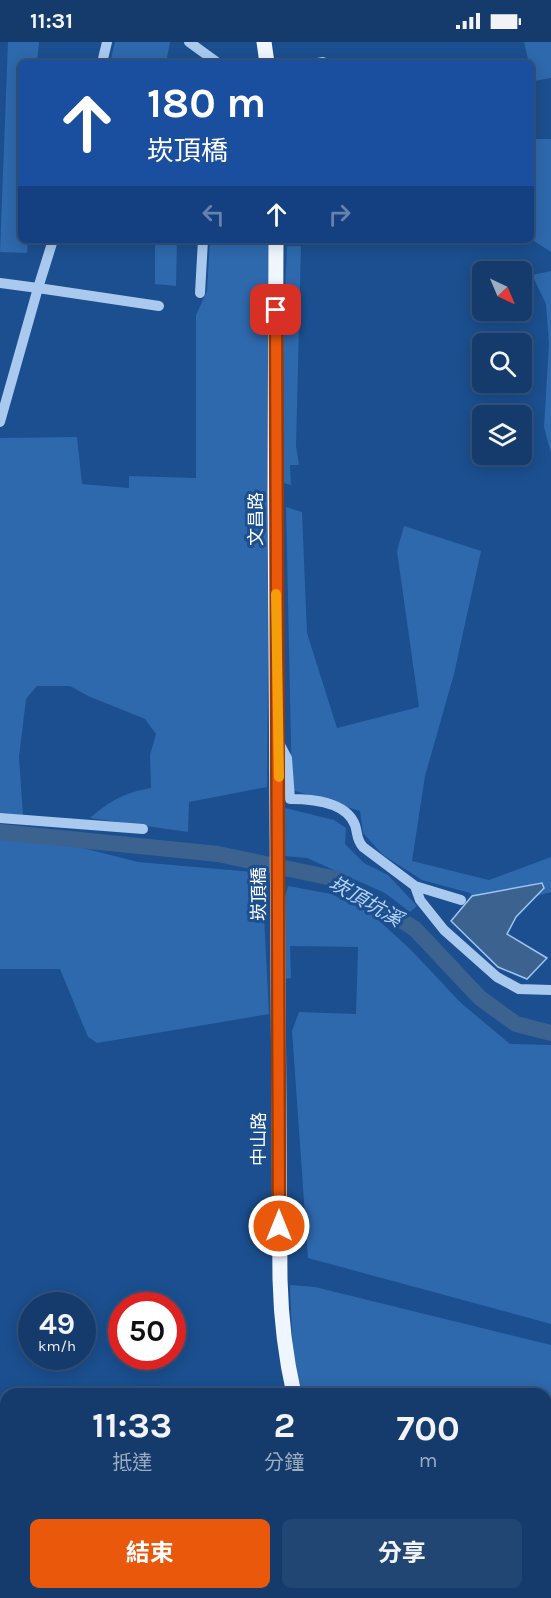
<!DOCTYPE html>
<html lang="zh-TW">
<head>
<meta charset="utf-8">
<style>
	:root { --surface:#143b6b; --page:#214673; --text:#f1f3f6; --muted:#9dadc1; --line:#33557e; --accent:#ea580c }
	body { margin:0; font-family:Karla,"Noto Sans TC",sans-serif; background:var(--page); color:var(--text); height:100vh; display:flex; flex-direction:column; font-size:22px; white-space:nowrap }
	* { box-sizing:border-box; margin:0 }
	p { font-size:20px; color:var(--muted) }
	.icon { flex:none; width:33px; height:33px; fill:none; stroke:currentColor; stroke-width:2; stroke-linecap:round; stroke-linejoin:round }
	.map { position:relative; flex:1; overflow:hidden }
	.side { position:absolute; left:0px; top:1346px; width:552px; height:212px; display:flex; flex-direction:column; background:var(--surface); border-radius:18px 18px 0 0; box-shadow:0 3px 15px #0003,0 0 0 2px var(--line) }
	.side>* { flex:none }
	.banner { position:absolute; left:18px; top:18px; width:516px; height:183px; border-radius:9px; box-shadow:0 3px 15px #0003,0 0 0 2px var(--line); background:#1a4fa0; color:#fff; overflow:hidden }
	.needle { width:39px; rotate:136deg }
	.fabs { position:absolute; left:472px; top:219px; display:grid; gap:12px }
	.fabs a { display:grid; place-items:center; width:60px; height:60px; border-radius:9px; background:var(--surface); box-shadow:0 3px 15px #0003,0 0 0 2px var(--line); font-size:30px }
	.speed { position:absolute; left:18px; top:1250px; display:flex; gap:12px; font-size:30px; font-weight:700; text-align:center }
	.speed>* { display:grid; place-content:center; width:78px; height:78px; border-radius:50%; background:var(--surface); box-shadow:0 3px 15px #0003,0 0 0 2px var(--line); line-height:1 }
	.speed small { font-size:15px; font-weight:400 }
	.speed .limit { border:9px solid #d22; background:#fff; color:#111 }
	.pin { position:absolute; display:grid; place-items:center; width:51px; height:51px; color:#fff; margin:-26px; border-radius:12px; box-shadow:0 3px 9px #0006 }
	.me { position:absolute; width:66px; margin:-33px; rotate:0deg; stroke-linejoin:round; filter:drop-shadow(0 0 4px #0008) }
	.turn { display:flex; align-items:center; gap:21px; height:126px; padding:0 30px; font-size:27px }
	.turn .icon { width:78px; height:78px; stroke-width:2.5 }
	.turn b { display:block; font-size:42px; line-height:51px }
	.lanes { display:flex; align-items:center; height:57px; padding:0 30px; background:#0003; justify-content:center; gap:30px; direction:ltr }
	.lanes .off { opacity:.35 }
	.eta { display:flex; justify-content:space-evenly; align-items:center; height:102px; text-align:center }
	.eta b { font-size:36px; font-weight:700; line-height:42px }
	.primary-button { display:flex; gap:12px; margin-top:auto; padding:12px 30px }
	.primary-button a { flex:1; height:69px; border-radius:9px; background:var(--accent); color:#fff; font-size:24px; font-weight:700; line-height:69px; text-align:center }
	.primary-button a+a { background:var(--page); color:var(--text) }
	.status { display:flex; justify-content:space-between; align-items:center; height:42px; padding:0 30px; background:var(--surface); direction:ltr }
	.status svg { height:16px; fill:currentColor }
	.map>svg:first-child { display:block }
	.green { fill:#2e69ad }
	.water { fill:#3c6290; stroke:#9cc4f0; stroke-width:1.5 }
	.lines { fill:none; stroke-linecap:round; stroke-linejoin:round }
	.stream { stroke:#9cc4f0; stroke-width:3 }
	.river { stroke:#3c6290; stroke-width:16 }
	.minor { stroke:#a9c9ee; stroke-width:10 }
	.major { stroke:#f0f6ff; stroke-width:15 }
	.route-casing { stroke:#983908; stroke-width:15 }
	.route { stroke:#ea580c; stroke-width:10 }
	.slow { stroke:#f59e0b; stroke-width:10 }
	.labels { text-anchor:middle; stroke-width:6; stroke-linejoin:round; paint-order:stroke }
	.street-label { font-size:18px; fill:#fff; stroke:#1b4f8f }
	.water-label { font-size:20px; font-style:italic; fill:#b5d3f5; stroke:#1b4f8f }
</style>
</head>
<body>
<div class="status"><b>11:31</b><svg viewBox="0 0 49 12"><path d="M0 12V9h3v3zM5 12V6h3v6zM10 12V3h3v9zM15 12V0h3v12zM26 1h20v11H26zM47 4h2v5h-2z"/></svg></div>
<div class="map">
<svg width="551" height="1556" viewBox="0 0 551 1556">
	<rect width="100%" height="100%" fill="#1b4f8f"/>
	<path class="green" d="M8,0h31l-2,21h-16v177h7l-1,13 -27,-1z
		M115,0h55l-4,21h-56z
		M524,0h27v36l-17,3 -3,-18h-2z
		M536,97h15v113l-20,-13v-85z
		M155,198h22l-1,46 -21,-2z
		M210,198h61l-4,547 -78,15 -1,30 -98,-14c21,-18 34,-25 61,-30l-1,-33 6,-21 -11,-15 -57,-23 -18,-10h-33l-11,13 -7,58 4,58 -23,-2v-375l77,-1 5,47 47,4v-12l67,2v-163l11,-24z
		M287,204h14l-5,200 3,19h-9l1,20 -14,-4z
		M551,229v182l-7,-26 5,-83 -3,-40 -14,-29z
		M286,465l16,5 5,121 30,95 82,-21 -22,-156 7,-25 77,25 -27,123 -29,102 -13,85 77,19 62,-23v35l-14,4 7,-7 -2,-6 -70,13 -2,-3 -48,-13 -39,-25 -20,-22 -3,-22 -68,-21z
		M281,765l53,13 12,8 -1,16 19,19 24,12 29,31 -7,6 -25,-19 -78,-35 -23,-2z
		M0,793l59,7 79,20 128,11 -2,25 -14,2 3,14 11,2 5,98 -172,29 -9,-6 -28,-68h-60z
		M288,844l43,8 41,20 40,37 49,52 49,41 41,1v279l-243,-66 -16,-227 7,-19 57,2 2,-67 -68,-1 1,32 -9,1v-71z
		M290,1243l25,2 236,58v253h-6l-9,-5h10v-199h-99l-1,-4 -13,4 -131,-1 -9,-35z"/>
	<path class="water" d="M542,841l2,5 -28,29 -9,17 40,24 -20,21 -29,-12 -47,-46 21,-25z"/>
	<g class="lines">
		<path class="stream" d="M0,1469h6"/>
		<path class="river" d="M0,790l218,22 119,25 78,50 65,69 36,26 35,9"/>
		<path class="minor" d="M189,0l29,21
			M102,21l5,-21
			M318,21l5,-1
			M0,241l38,5 15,-48
			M200,251l3,-53
			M0,380l38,-134 121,18
			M278,699l9,17 3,41c21,0 56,2 65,26 3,9 1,14 8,22l52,39 46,14
			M0,776l143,11
			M415,844l5,14 24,30 53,47 22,12 32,1
			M142,1551l2,5
			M223,1551l5,5
			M254,1551l35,5
			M241,1556l5,-5"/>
		<path class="major" d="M264,0l3,21
			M276,198l-1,257 5,782c1,39 5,76 14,115
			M341,1551l1,5"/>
	</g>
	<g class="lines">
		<defs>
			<path id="route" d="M276,268l3,916"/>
		</defs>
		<use href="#route" class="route-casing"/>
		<use href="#route" class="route"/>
		<path class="slow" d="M276,552l3,183"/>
	</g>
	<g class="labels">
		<g class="street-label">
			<text transform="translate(256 477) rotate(-90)" y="6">文昌路</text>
			<text transform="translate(259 852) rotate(-90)" y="6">崁頂橋</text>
			<text transform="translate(259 1097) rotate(-90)" y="6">中山路</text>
		</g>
		<g class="water-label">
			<text transform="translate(366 859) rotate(30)" y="7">崁頂坑溪</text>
		</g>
	</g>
</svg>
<div class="fabs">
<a><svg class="needle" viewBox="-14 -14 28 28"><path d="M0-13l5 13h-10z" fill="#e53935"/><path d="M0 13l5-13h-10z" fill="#9dadc1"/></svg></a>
<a><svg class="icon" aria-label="search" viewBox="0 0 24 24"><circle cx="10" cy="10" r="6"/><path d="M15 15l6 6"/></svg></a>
<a><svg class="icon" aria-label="layers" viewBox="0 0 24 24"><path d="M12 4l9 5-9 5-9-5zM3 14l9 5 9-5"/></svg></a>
</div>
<div class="speed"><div>49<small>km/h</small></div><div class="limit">50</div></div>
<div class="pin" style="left:276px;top:268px;background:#d93025"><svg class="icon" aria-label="arrive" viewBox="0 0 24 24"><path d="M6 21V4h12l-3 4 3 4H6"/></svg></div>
<svg class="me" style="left:279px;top:1184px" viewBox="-20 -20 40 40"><circle r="17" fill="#ea580c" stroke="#fff" stroke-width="3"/><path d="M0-11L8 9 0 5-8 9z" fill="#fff"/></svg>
<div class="banner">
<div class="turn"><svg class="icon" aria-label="ahead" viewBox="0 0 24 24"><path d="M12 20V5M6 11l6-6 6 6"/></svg><div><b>180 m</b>崁頂橋</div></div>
<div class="lanes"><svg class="icon off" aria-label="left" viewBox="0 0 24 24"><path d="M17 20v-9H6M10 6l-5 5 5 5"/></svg><svg class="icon" aria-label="ahead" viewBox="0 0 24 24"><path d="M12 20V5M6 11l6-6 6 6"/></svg><svg class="icon off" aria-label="right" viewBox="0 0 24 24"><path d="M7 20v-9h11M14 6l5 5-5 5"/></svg></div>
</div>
<section class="side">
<div class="eta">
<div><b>11:33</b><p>抵達</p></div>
<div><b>2</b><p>分鐘</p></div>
<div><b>700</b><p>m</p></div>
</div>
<div class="primary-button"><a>結束</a><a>分享</a></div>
</section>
</div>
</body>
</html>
